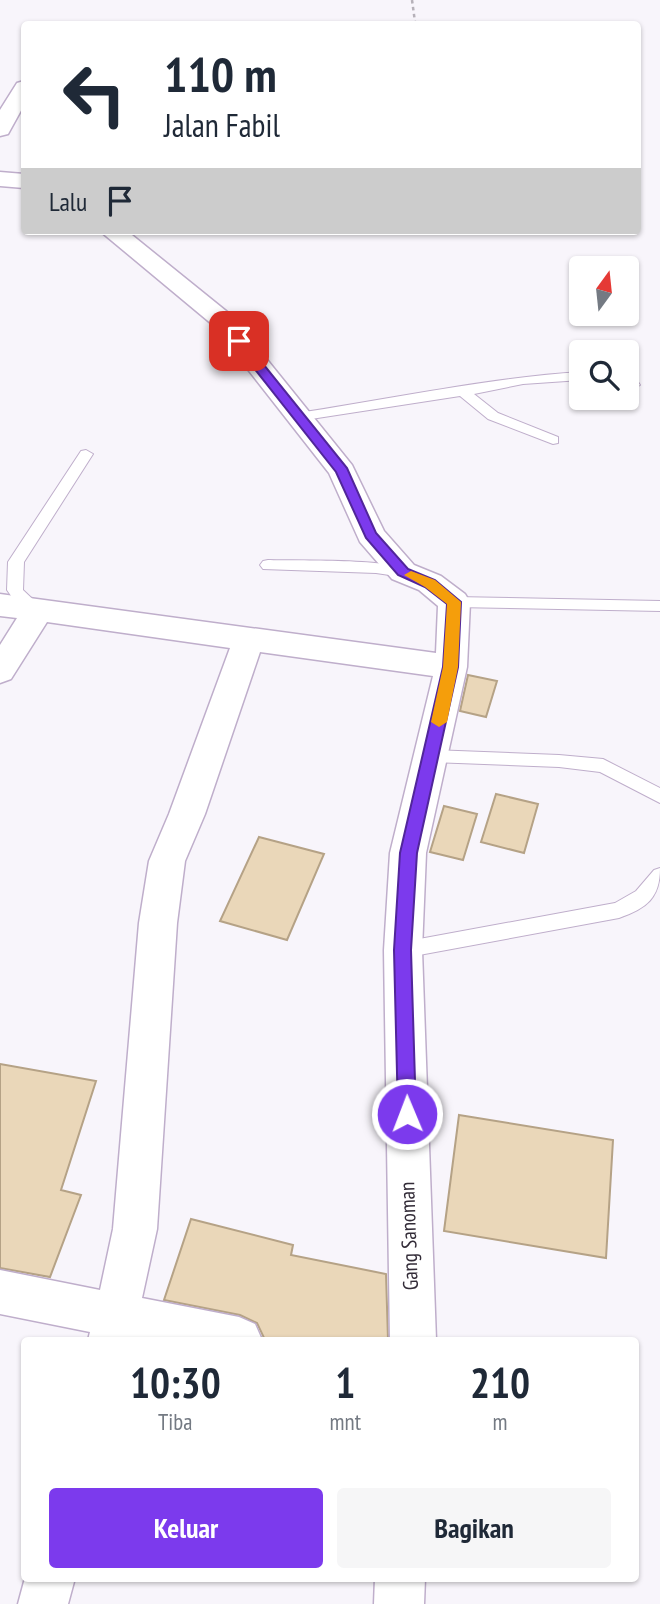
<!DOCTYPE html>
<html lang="id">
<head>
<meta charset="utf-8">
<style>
	:root { --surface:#fff; --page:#f6f6f7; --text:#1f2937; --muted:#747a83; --accent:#7c3aed }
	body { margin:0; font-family:"PT Sans Narrow",sans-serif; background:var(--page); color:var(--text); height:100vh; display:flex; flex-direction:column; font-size:26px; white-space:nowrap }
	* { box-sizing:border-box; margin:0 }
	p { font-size:23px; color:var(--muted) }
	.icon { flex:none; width:38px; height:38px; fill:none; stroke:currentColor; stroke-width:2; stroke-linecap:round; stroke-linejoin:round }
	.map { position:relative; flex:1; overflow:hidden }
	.drawer { position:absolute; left:21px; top:1337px; width:618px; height:245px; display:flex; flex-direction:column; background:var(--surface); border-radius:7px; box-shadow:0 2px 5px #0004 }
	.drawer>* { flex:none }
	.hud { position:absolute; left:21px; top:21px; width:620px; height:214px; border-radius:7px; box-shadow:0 2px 5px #0004; background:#fff; color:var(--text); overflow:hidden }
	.needle { width:46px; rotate:15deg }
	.fabs { position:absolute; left:569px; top:256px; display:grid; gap:14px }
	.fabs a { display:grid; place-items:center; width:70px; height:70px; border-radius:7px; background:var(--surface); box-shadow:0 2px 5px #0004; font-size:35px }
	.pin { position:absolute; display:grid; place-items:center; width:60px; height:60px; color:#fff; margin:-30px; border-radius:14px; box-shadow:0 4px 10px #0006 }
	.me { position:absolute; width:77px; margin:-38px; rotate:359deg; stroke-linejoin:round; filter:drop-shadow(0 0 5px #0008) }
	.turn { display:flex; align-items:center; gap:24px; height:147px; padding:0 28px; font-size:32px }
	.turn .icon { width:91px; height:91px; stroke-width:2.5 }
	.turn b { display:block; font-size:49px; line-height:60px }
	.then { display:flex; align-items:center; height:66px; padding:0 28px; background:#0003; gap:14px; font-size:26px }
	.eta { display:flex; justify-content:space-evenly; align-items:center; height:119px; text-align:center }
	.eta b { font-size:42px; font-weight:600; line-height:49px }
	.button { display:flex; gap:14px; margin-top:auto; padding:14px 28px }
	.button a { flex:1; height:80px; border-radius:7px; background:var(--accent); color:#fff; font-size:28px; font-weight:600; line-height:80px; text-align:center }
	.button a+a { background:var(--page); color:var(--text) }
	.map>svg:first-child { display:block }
	.building { fill:#ead7b9; stroke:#b5a286; stroke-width:2 }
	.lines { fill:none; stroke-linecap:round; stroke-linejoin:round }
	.service-casing { stroke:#bfaecb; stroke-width:2 }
	.minor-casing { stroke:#bfaecb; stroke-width:3 }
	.path { stroke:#b6b1b9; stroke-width:2.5; stroke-dasharray:3.5 3.5; stroke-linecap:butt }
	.service { fill:#fff; fill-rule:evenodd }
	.minor { fill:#fff; fill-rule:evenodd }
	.route { fill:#7c3aed; stroke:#51269a; stroke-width:2 }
	.slow { fill:#f59e0b }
	.labels { text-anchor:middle; stroke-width:5; stroke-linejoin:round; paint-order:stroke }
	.near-street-label { font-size:21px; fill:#332c38; stroke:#fff }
</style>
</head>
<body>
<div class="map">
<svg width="660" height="1604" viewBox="0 0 660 1604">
	<rect width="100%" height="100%" fill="#f8f5fb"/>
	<path class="building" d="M468,675l29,6 -11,36 -26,-6z
		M496,794l42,10 -14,49 -43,-11z
		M444,806l33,8 -14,46 -33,-8z
		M259,837l65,17 -37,86 -67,-19z
		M0,1064l96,17 -35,109 20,5 -31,82 -50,-9z
		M459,1115l154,25 -7,118 -162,-27z
		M191,1219l102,26 -2,10 95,19 2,66h-123l-8,-17 -17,-8 -76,-15z"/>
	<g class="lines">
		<defs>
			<path id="service" d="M581,372v8l-58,4 -49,10 24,19 60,24v6l-5,1 -65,-25 -28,-23 -162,25 -7,-4 7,-4c93,-14 189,-35 283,-41z
				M626,379l12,3 2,3 -7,4 -7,-2z
				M86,450l7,4 -69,108 -1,28 20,19 -8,5 -19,-11 -9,-13 1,-28 73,-111z
				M268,560c24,1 131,-2 143,12l-8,5 -27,-4 -113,-4 -3,-4 3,-4z
				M454,597l206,4v10l-206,-4 -8,-5z
				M432,750l127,5 44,4 57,29v15l-60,-31 -41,-5 -127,-5 -6,-1 -3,-5 3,-5z
				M660,868c0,30 -13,40 -41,50l-216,40 -7,-2 -2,-6 2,-6 7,-2 212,-39 21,-12 18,-21z"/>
			<path id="minor" d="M24,81v24l-16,29 -8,2v-26l17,-27z
				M0,172l24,2v14l-24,-2z
				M100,231h27l104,84 121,150 32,66 30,34 27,11 24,18 5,8 -3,65 -41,186 -4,97 14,390h-46l-6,-390 6,-97 43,-177 -173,-24 -55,162 -20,47 -8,62 -20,306 -15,69 97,19 16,7 7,16h-174l2,-8 -90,-18v-44l100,20 13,-61 26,-306 10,-62 20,-47 61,-166 -183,-26 -36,57 -11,4v-38l17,-27 -17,-2v-22l436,59 2,-47 -19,-16 -27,-11 -32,-37 -31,-69 -116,-148z
				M25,1578h50l-7,26h-50z
				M375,1578h50l-1,26h-50z"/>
		</defs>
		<use href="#service" class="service-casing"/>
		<use href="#minor" class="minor-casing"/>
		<path class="path" d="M412,0l3,22 6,2"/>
		<use href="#service" class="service"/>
		<use href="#minor" class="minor"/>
	</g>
	<path class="route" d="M235,339h8l104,129 29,65 32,36 27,11 26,22 -3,65 -41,186 -6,97 5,164 -2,6 -7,3 -7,-3 -2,-6 -4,-164 6,-97 43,-186 4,-63 -22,-17 -27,-12 -32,-37 -30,-66 -101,-128z"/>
	<path class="slow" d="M411,571l24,9 26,22 -3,65 -11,55 -8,5 -8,-5 12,-55 4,-63 -22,-17 -21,-12z"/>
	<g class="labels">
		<g class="near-street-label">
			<text transform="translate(409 1236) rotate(-92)" y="7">Gang Sanoman</text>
		</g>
	</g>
</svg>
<div class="fabs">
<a><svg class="needle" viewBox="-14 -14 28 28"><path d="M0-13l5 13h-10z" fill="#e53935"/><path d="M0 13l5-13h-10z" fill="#747a83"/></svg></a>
<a><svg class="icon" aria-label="search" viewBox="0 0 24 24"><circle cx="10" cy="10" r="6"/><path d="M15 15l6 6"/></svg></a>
</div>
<div class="pin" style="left:239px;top:341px;background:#d93025"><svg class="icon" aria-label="arrive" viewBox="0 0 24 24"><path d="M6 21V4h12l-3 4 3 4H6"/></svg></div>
<svg class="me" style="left:407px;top:1114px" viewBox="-20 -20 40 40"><circle r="17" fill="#7c3aed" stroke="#fff" stroke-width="3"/><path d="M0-11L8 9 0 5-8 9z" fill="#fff"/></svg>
<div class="hud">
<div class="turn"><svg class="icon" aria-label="left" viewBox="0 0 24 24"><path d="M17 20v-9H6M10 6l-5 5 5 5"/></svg><div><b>110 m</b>Jalan Fabil</div></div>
<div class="then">Lalu<svg class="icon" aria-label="arrive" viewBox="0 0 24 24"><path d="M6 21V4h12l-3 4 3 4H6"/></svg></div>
</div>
<section class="drawer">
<div class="eta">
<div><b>10:30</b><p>Tiba</p></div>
<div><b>1</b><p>mnt</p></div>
<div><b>210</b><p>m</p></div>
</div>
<div class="button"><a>Keluar</a><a>Bagikan</a></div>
</section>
</div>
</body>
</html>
